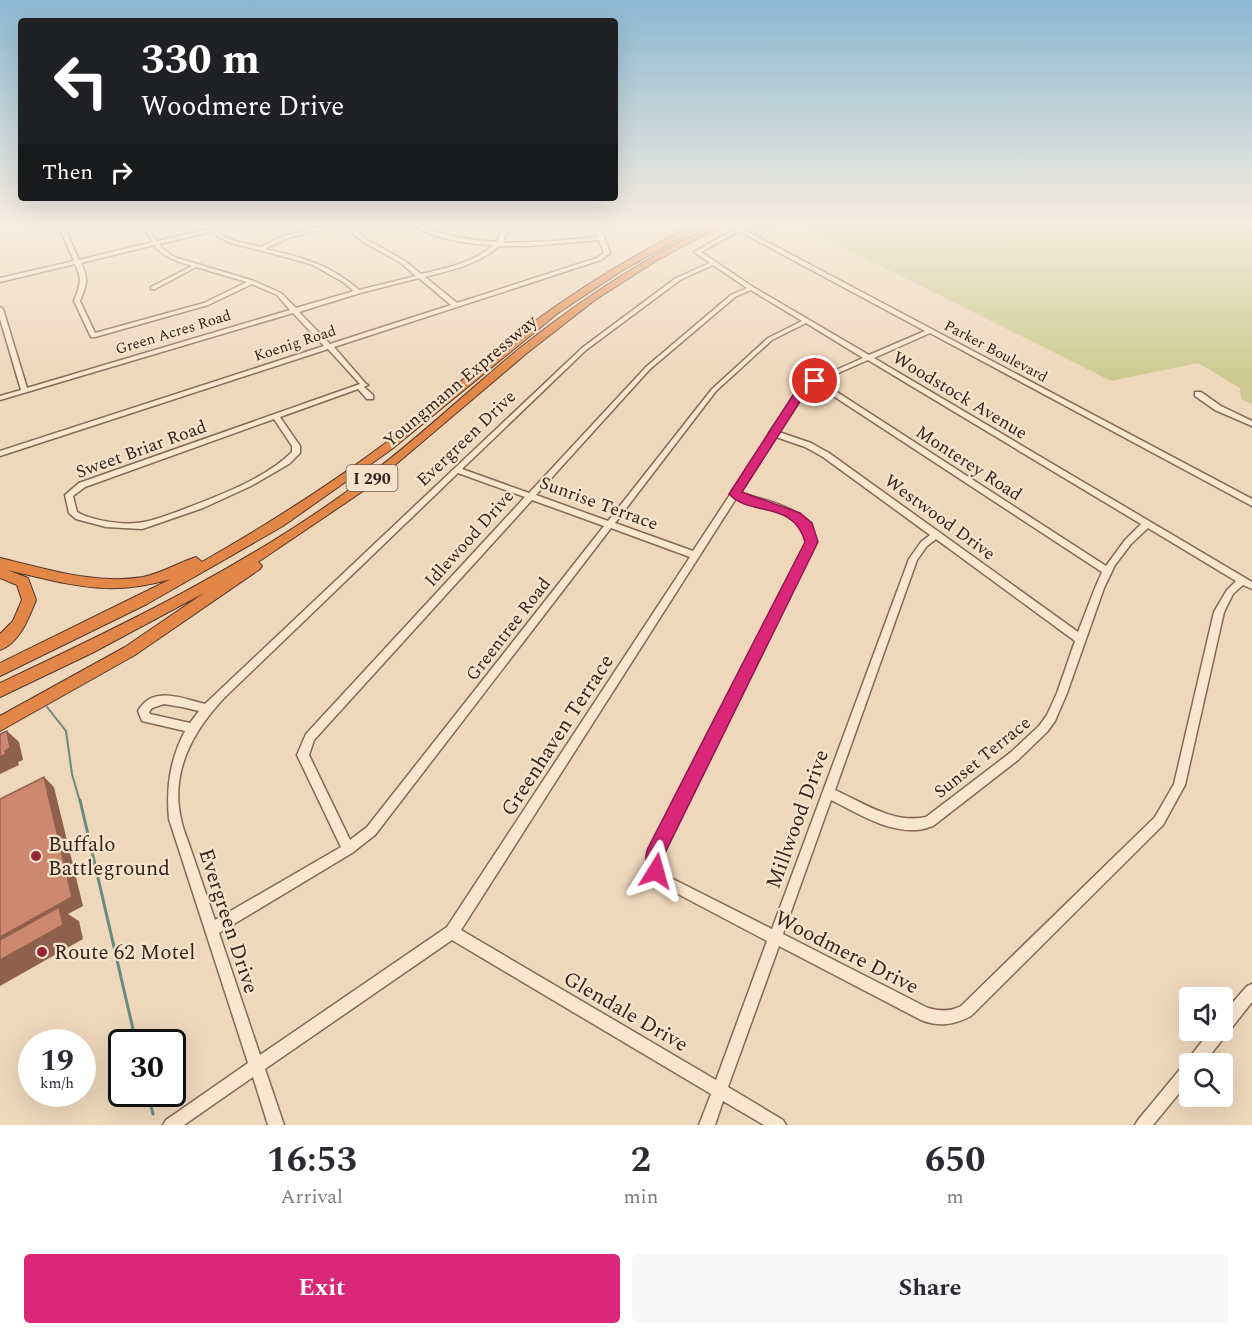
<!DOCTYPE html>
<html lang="en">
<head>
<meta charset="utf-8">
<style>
	:root { --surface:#fff; --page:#f7f7f7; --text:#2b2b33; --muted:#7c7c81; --accent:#db2777 }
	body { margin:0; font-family:Spectral,serif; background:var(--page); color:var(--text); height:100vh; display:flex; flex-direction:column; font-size:22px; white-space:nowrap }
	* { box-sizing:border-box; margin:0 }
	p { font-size:20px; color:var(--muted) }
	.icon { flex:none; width:33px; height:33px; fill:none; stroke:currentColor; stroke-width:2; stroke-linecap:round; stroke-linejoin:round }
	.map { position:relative; height:1125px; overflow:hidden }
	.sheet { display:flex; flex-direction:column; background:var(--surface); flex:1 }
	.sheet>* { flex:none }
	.guide { position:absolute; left:18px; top:18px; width:600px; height:183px; border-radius:6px; box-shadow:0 6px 24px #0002; background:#202124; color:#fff; overflow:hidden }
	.fabs { position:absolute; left:1179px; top:987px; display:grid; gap:12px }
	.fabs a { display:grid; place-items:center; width:54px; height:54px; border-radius:6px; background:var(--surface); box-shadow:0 6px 24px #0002; font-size:30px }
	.speed { position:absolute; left:18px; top:1029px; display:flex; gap:12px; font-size:30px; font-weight:700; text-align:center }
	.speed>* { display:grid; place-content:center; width:78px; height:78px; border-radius:50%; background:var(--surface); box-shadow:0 6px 24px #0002; line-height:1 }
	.speed small { font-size:15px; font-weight:400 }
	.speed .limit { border:3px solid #111; border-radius:9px; background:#fff; color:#111 }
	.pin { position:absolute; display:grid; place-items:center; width:51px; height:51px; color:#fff; margin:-26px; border:3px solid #fff; border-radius:50%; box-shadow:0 2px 6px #0007 }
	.me { position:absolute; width:66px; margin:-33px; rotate:8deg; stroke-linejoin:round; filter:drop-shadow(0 0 4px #0008) }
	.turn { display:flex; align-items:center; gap:21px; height:126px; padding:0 24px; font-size:27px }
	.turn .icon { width:78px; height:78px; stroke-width:2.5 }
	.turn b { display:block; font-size:42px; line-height:51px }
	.then { display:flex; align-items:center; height:57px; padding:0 24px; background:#0003; gap:12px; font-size:22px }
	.eta { display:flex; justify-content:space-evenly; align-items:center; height:102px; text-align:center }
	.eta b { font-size:36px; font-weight:700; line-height:42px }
	.action { display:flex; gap:12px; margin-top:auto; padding:12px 24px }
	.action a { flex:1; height:69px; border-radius:6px; background:var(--accent); color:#fff; font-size:24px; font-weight:700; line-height:69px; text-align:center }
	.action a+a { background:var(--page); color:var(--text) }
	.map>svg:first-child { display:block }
	.green { fill:#ccca90 }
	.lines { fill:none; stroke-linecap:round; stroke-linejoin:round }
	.stream-far1 { stroke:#678c7e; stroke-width:2 }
	.stream { stroke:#678c7e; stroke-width:3 }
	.minor-casing { stroke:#856855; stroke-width:3 }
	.highway-casing { stroke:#53372a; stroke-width:2 }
	.minor { fill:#f9e6ce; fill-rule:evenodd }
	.highway { fill:#e28748; fill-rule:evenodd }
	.shaded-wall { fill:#90604e }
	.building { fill:#cd8970; stroke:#90604e; stroke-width:1.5 }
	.route { fill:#db2777; stroke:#8e194d; stroke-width:1.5 }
	.poi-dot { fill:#952436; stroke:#f6e3cb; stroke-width:2 }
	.labels { text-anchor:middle; stroke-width:4.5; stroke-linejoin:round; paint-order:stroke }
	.far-street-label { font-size:15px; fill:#34231a; stroke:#f6e3cb }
	.shield { fill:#f6e3cb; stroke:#6e5d4f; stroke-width:1.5 }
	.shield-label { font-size:16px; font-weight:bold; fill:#34231a }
	.street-label { font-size:18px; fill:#34231a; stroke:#f6e3cb }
	.near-street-label { font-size:21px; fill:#34231a; stroke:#f6e3cb }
	.near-poi-label { font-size:21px; fill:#34231a; stroke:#f6e3cb; text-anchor:start }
</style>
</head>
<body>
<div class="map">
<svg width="1252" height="1125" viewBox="0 0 1252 1125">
	<rect width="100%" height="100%" fill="#eed7bb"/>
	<path class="green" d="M819,222h433v182l-11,-5 -1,-11 -42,-25 -87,18 -314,-157z"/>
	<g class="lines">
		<path class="stream-far1" d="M47,707l19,24 6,43 8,28"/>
		<path class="stream" d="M80,800l56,242
			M148,1094l5,20"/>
		<defs>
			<path id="minor" d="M57,222h5l17,38 74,-18 -14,-20h4l14,19 83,-19h7v1l-29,7 4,5 13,6 25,6 24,-11 54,-14h8l20,17 39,22 16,13c25,-6 53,-11 72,-29 -26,-1 -65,-7 -84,-23 9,0 17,6 26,9 20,7 41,10 62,11l3,-9 -7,-11h5l8,11 -3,10h1l49,-2 45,-4 -2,-6 7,-9h4l-5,9 8,22 -9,7 -267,87 32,37 2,1 -4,2 9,8v4h-6l-9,-10 -78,28 20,29v7l-11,11 -38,22 -48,22 -61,21 -36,-2 -30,-8 -7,-6 -4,-18 14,-12 281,-99 -32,-35 -328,107v-5l324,-105 -31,-33 -293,87v-4l21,-6 -21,-71v-12l3,2 24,79 263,-78 -13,-15 -25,-11 -44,21 -113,32h-4l-17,-36c6,-16 9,-21 1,-37l-75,18v-4l74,-17zM342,224l20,17 39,22 15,13 -57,14c-28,-25 -57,-33 -94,-41l23,-11zM214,231l4,6 13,6 51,13 31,9 30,17 11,9 -58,17 -15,-15 -27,-12 -80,-24 -12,-9 -3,-4zM599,240l5,13 -7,5 -140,45 -32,-26c26,-7 53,-12 74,-31h30zM154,245c10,13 23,16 38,21l-41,21v2h4l41,-22 51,15 -43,21 -109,30 -15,-32c7,-18 9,-20 1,-38zM419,278l32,27 -121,39 -31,-32 61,-19zM274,419l18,27v6c-28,27 -69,42 -105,56 -14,5 -28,11 -43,14 -18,4 -52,-1 -67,-10l-4,-16 12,-9z
				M725,222h5l9,4 40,-4h13l-2,2 -47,5 509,270v7l-322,-173 -56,25 378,224v7l-9,-4 -10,9 -9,18 -39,173 -22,40 -192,191c-17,9 -32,11 -50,4l-142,-74 -51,141 55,33 3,5h-22l-41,-24 -8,24h-16l12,-31 -259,-154 -187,129 19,56h-16l-15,-48 -69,48h-21l3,-5 82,-57 -79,-244c-3,-32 1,-59 16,-88l-43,-10 -4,-10c14,-26 44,-13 67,-7l377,-356 94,-70 34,-15 -16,-11 41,-23zM739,231l186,100 -56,24 -116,-68 -52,-35zM713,265l34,23 -16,7 -85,72 -117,126 -67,-24 124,-119 94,-70zM751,290l51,31 -34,17 -56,51 -104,132 -72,-26 114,-126 85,-72zM806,323l57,35 -50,22 -17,13 -27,40 1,1 -77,117 -78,-28 101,-132 56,-51zM868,360l273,164 -16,16 -19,26 -286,-185zM815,384l287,188 -7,16 -17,44 -249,-179 -18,-10 -32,-11 23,-36zM776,437l29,10 18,10 107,78 -9,7 -12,17 -137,370 -103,-52 -7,-9 -2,-13 155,-313c-7,-36 -44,-40 -75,-49zM458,473l67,24 -219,237 -9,21 44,92 -126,73c-8,-23 -16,-47 -24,-70 -3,-10 -8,-20 -10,-31 -11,-47 12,-88 43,-121zM737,497c21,6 48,10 63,27 4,5 5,11 7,18l-159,312c2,15 2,20 13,31l106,56 -51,139 -255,-150zM532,500l72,26 -237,301 -17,13 -41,-85 5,-15zM611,528l79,29 -243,370 -187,128 -41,-122 133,-80 23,-18zM1148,528l88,53 -9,9 -13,22 -40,172 -19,33 -194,189c-11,6 -22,5 -33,2l-145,-74 48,-134c31,15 67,40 102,26l85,-66 29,-28 8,-11 12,-28 37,-105 11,-23 16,-21zM936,539l139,102 -18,52 -10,22 -8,11 -29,27 -84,64c-33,7 -62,-14 -91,-27l82,-230 10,-14zM164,704l18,3 17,4 -9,12 -40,-9 -1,-2 3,-4z
				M1195,392h6l20,14 31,15v5l-37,-16 -20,-14z
				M1252,984v18l-49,62h-13v16l-37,45h-18l3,-5 48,-58 25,-32h11v-15l25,-29z"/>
			<path id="highway" d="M699,222h9l-88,50 -62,41 -166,136 -109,77 -136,78 -147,72v-13l171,-84c-65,19 -101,5 -164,-9l21,8 8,22c-7,17 -16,43 -36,50v-16l13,-13 9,-21 -5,-15 -17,-7v-20c47,11 95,27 143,19 19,-4 35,-14 53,-20l6,5c63,-36 123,-74 181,-117 51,-39 97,-82 148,-121 53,-39 109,-73 168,-102z
				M719,222h9l-69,37 -64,41 -68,53 -158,134 -111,75 4,4 -2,3 -125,86 -135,76v-15l125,-69 79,-54 -112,60 -92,44v-14c124,-58 250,-119 360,-201 56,-41 106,-90 160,-134 62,-49 127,-92 199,-126z"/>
		</defs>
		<use href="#minor" class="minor-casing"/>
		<use href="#highway" class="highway-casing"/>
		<use href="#minor" class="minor"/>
		<use href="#highway" class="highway"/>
	</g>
	<path class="shaded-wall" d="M7,731l12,11 4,18 -5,2 1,3 -19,9v-17l5,-6z
		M44,777l10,10 29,119 -15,8 11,7 4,18 -83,47v-49z"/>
	<path class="building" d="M7,731l3,17 -5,3 1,3 -6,3v-23z
		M44,777l28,120 -72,40v-138z
		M59,907l4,18 -63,35v-20z"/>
	<linearGradient id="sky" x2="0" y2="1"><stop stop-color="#8bb8d2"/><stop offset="0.59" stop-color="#f7ede0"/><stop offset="1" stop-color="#f7ede0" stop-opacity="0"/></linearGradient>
	<rect width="1252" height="379" fill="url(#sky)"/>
	<path class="route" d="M811,378l9,3 -17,16 -61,95 58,21 12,10 6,19 -154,313 2,16 -3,7 -7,2 -6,-2c-4,-10 -6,-21 -2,-30l157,-306c-11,-42 -55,-25 -76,-48l66,-102z"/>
	<g class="poi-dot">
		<circle cx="36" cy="856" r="6"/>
		<circle cx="42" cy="952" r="6"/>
	</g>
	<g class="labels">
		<g class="far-street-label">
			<text transform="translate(173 332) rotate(-17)" y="5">Green Acres Road</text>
			<text transform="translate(295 343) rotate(-18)" y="5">Koenig Road</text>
			<text transform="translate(996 351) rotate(28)" y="5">Parker Boulevard</text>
		</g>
		<rect class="shield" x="346.5" y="465" width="51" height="26" rx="4.5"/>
		<g class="shield-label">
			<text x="372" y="484">I 290</text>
		</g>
		<g class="street-label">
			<text transform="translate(460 381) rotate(-40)" y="6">Youngmann Expressway</text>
			<text transform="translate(960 395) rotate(31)" y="6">Woodstock Avenue</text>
			<text transform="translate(466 438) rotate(-44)" y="6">Evergreen Drive</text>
			<text transform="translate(141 449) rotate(-20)" y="6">Sweet Briar Road</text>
			<text transform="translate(969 463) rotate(33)" y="6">Monterey Road</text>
			<text transform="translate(599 503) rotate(20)" y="6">Sunrise Terrace</text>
			<text transform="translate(940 517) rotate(36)" y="6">Westwood Drive</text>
			<text transform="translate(469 538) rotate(-48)" y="6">Idlewood Drive</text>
			<text transform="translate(508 629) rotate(-52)" y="6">Greentree Road</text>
			<text transform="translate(982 757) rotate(-39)" y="6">Sunset Terrace</text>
		</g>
		<g class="near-street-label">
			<text transform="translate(557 735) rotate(-57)" y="7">Greenhaven Terrace</text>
			<text transform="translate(797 819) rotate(-70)" y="7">Millwood Drive</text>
			<text transform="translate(229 921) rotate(72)" y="7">Evergreen Drive</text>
			<text transform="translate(847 952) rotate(27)" y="7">Woodmere Drive</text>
			<text transform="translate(626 1011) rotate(30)" y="7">Glendale Drive</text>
		</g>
		<g class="near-poi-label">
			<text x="48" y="851">Buffalo<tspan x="48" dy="24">Battleground</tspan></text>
			<text x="54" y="959">Route 62 Motel</text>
		</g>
	</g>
</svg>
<div class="fabs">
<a><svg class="icon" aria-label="sound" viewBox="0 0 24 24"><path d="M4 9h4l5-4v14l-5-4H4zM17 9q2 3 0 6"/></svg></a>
<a><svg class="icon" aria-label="search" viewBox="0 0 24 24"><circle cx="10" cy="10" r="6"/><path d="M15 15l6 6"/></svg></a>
</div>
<div class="speed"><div>19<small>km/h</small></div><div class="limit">30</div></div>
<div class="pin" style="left:815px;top:381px;background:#d93025"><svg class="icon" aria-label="arrive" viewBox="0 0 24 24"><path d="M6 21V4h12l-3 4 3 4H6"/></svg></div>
<svg class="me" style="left:656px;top:871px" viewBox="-20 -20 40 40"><path d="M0-17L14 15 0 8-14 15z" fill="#db2777" stroke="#fff" stroke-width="4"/></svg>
<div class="guide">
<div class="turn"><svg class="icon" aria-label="left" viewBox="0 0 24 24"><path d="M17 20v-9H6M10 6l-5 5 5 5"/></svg><div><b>330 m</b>Woodmere Drive</div></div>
<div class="then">Then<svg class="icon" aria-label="right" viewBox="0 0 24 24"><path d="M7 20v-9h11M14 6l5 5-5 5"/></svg></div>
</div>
</div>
<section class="sheet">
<div class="eta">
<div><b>16:53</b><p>Arrival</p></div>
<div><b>2</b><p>min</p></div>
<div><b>650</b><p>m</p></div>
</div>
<div class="action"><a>Exit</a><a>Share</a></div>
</section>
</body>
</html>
